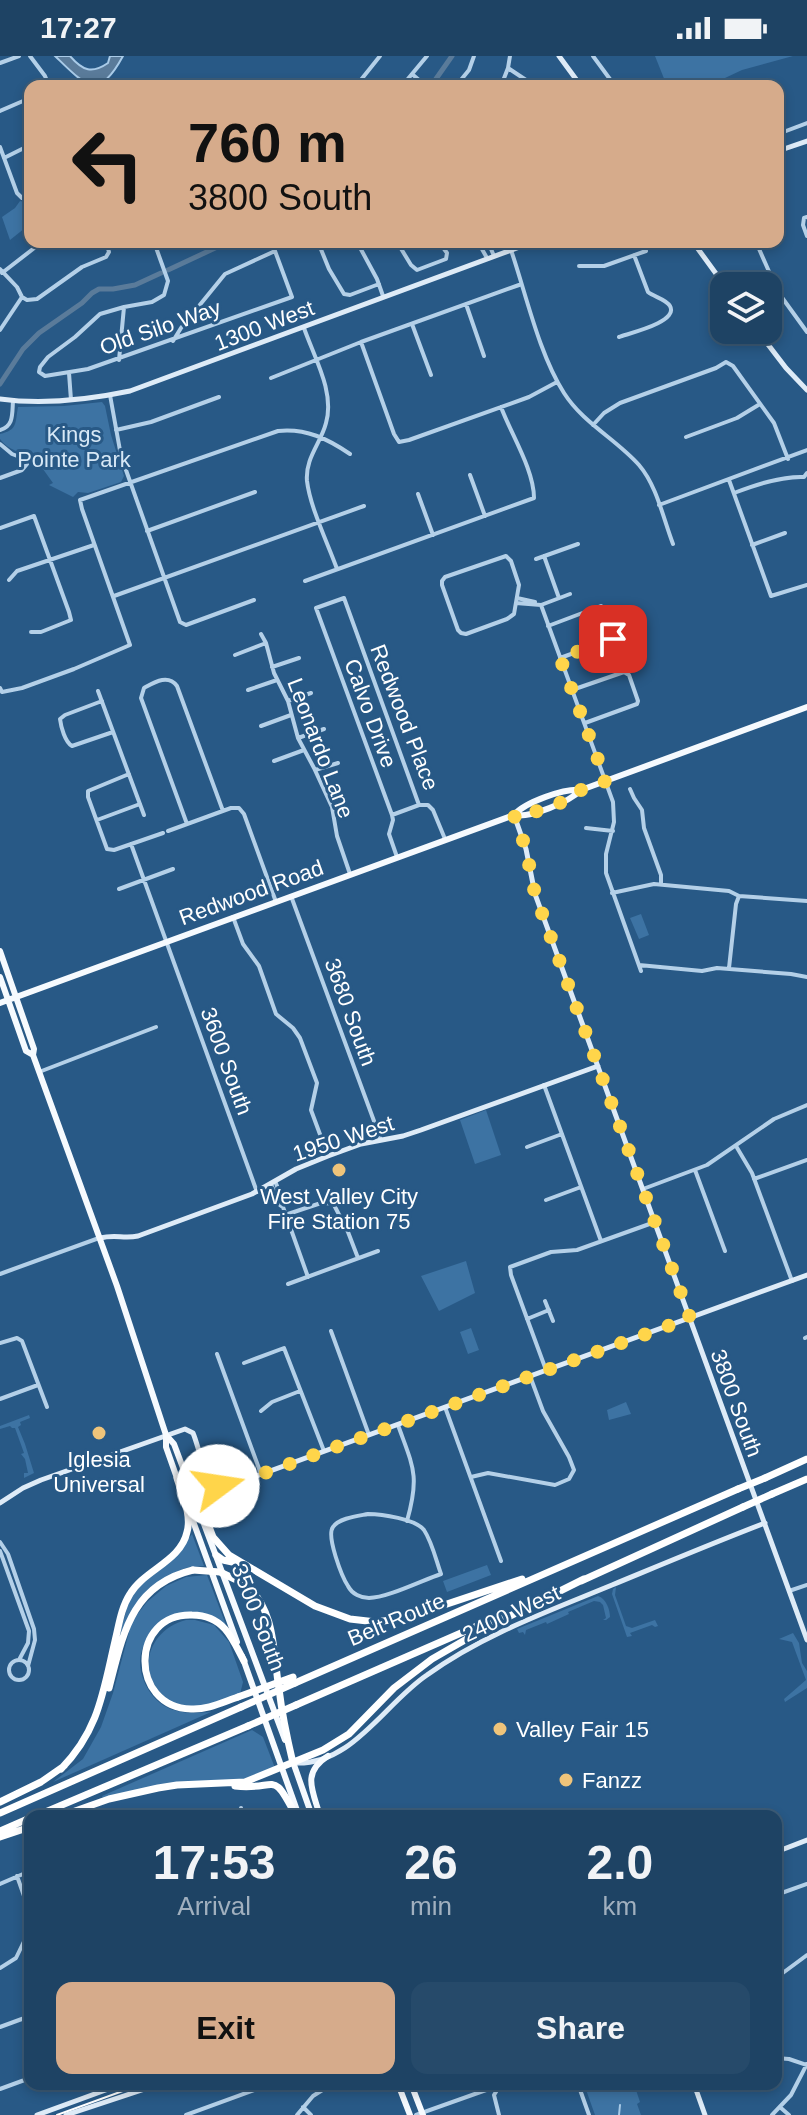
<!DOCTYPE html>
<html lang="en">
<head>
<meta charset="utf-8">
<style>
	:root { --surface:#1e4364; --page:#264a6a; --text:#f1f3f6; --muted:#a1b0bf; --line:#3c5c78; --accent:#d6ab8b }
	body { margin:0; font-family:Arial,sans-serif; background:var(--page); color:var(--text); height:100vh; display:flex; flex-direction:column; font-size:30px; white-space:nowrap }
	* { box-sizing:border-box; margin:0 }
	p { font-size:26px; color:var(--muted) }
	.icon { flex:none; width:44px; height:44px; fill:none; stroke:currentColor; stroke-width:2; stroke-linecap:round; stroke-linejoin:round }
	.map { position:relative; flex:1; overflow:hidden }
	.sheet { position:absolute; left:24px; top:1754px; width:758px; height:280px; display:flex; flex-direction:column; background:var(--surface); border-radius:16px; box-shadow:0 4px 12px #0003,0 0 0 2px var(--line) }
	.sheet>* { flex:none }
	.hud { position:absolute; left:24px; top:24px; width:760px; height:168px; border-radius:16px; box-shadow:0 4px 12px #0003,0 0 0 2px var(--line); background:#d6ab8b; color:#111; overflow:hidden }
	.fabs { position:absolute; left:710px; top:216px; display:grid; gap:16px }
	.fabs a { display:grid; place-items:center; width:72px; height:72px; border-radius:16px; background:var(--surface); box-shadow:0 4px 12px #0003,0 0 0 2px var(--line); font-size:40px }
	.pin { position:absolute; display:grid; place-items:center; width:68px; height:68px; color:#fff; margin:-34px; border-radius:16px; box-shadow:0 4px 12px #0006 }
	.me { position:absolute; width:88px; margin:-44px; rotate:76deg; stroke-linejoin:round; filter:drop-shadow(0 0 6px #0008) }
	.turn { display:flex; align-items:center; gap:28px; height:168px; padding:0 32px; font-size:36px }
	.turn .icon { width:104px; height:104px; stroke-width:2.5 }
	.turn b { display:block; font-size:56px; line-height:68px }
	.eta { display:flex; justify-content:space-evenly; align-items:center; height:136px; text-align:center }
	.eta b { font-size:48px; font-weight:700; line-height:56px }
	.action { display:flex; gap:16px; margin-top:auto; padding:16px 32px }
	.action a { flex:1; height:92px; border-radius:16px; background:var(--accent); color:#111; font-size:32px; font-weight:700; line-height:92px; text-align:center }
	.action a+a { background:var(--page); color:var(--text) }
	.status { display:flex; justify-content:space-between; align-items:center; height:56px; padding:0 40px; background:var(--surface); direction:ltr }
	.status svg { height:22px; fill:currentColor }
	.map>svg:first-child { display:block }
	.green { fill:#3d73a3 }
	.water { fill:#5a7b9a; stroke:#a9cbe8; stroke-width:2 }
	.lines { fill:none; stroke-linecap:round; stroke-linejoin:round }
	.stream { stroke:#a9cbe8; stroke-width:2 }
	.canal { stroke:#5a7b9a; stroke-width:5 }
	.street { stroke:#b4d0e8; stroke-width:4 }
	.secondary { stroke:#deebf7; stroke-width:5 }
	.primary { stroke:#f6fafe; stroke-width:6 }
	.highway { stroke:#fff; stroke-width:7 }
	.tram { stroke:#fff; stroke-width:2 }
	.highway-bridge { stroke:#fff; stroke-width:7 }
	.route { stroke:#ffd54a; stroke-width:14; stroke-dasharray:0 25.2 }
	.poi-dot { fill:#efc47a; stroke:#285986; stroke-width:3 }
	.labels { text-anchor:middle; stroke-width:6; stroke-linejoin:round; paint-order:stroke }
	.street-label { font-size:22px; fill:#fff; stroke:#285986 }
	.park-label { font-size:22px; fill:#d7e8f6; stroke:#285986 }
	.poi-label { font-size:22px; fill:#fff; stroke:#285986 }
</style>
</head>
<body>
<div class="status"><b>17:27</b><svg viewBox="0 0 49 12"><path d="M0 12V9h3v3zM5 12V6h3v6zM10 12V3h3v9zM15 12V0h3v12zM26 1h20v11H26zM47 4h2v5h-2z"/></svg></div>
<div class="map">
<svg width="807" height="2059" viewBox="0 0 807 2059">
	<rect width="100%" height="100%" fill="#285986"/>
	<path class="green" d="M655,0h138l-51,14 -34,16h-41z
		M20,145l4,1 6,15v7l-20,16 -8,-23 13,-9z
		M102,346l3,4 6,29 13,41 -3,6 -33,11 -10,-1 -5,5 -24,-12 4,-2 -18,-25h-7c-9,-8 -19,-7 -28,-19v-5c18,-4 15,-11 18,-27l46,-1z
		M641,858l8,21 -10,4 -9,-21z
		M486,1054l15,45 -26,9 -15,-44z
		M466,1205l9,32 -36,18 -18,-35z
		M471,1272l8,22 -11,4 -8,-22z
		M626,1346l5,12 -22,6 -2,-10z
		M29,1359l1,3 -10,4 1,3 -3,2 7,17 9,29 -10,5v-5h4l-3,-14 -4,-5 3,-1 -9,-25h-3l-2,-2 -10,3v-3z
		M192,1478l12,32 -19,2 -15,7 -37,34 -14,27 11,-38 14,-16 33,-27z
		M487,1509l4,10 -44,17 -4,-11z
		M207,1519l19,50c-7,-4 -14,-10 -22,-11 -24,-7 -50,8 -60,31 -12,23 5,58 30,65 12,4 24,3 37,2l-158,70 30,-23 18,-32 12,-34 19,-72 15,-19 19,-16 20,-9z
		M616,1531l-1,8 11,31 6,2 23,-8 3,6 -3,1 -3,-2 -22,8 2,3 -5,1 -15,-43 1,-5z
		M598,1540c8,2 12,14 12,21l-4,3h-3l3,-2 -3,-13 -3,-3 -6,-1 -26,11 1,2 -22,10 -1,-2 -20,8 -1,5 -2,-3 -4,1 -2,-4z
		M186,1564h9l19,5 15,17 14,40 -3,12c-17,5 -36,15 -54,13 -9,-1 -16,-6 -22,-11 -29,-26 -14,-67 22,-76z
		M793,1577l6,10 3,20 5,8v17l-22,14 -1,-3 22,-19 -14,-38 -13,-3z
		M252,1674l11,7 12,31 -36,13 -46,1 -90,16 -1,-2z
		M584,2028h50l6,18 -3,2 4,11h-46z"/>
	<path class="water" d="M55,0h15c13,15 22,18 38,7l2,-7h13c-25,46 -38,29 -68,0z"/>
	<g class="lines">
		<path class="stream" d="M619,2059l1,-10"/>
		<path class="canal" d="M431,30l21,-30
			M168,214l60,-28
			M0,328l23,-35 16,-16 43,-30 10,-10 7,-4h14l22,-4 26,-12"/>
		<path class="street" d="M30,0l15,20 4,10
			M593,0l22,30
			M0,7l19,-7
			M508,12l27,18
			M412,18l14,12
			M356,30l24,-30
			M402,30l25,-30
			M456,30l13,-16 5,-14
			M501,30l7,-18 2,-12
			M0,55l30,-13
			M778,78l29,-11
			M0,91l17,46 5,5 8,-2
			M4,102l26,-13
			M807,161l-3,1 -1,7 4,11
			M154,186l14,39 -4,14 -12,7 -28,5 -24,7 -25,23 -27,20 -8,10 -1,5 6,4 43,-7 204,-72 -17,-46 -50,23 -44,54 -8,13
			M318,186l11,27 15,25 6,1 29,-11
			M357,186l20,37 6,17
			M397,186l14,23 6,5 29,-11 1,-6 -8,-11
			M478,186l9,16
			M488,186l6,14
			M756,186l22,50 29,40
			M511,194c15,44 28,104 53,143 19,30 52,46 75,72 18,21 24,53 34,79
			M579,210h25l42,-15 -6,-9
			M0,213l17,18 5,10
			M2,217l40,-31
			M22,241l5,3 10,-1 45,-32 24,-10 3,-5 -3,-10
			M466,248l18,52
			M412,268l19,51
			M304,272c10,29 31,64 22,95 -5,20 -21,35 -19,58 3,26 21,63 30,88
			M0,274l22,-33
			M619,281c11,-4 60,-15 51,-31 -4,-7 -16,-9 -22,-14l-14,-37
			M361,286l33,92 5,8 10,-2 120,-43 28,-15
			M119,304l5,-53
			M69,317l2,27
			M271,322l90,-36 158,-57
			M110,339l11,61 59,166 6,3 68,-25
			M593,369l11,-12 16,-10 96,-35 10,-6 7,4 41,57 14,36
			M0,374c14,-4 12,-16 13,-29
			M116,374l35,-8 68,-25
			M686,381l51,-19 23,-14
			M0,388l12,10 13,5 2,5 -5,6 -22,8
			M470,419l15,41
			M729,424l42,116 36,-11
			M734,437c21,-8 47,-17 70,-16l3,-4
			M418,438l15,41
			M659,449l148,-55
			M0,472l34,-12 35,96 2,8 -30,12h-10
			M147,475l108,-39
			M752,489l33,-12
			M506,500l5,5 8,24 -5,29 -7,5 -41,15 -5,-1 -3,-3 -16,-45v-4l3,-4z
			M544,500l15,42
			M536,503l42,-15
			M9,524l8,-9 77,-26
			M305,525l229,-83c0,-28 -23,-64 -33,-91
			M114,540l250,-90
			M517,542l18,4
			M516,547l25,2 29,-11
			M541,549l72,197 1,20 -8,32v19l35,98
			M548,570l53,-20 4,4 9,25 -1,4 -53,19
			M261,578l5,9 8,30 14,28 10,37 16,30 18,39 5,29 13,38
			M235,599l31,-12
			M272,611l27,-9
			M0,632l2,4 20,-4 52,-19 56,-24 -48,-136 -2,-9 198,-69c28,-3 50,8 72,23
			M248,634l29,-10
			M572,634l52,-18 5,3 9,26 -1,3 -52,19
			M98,635l46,124
			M102,645l-37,14 -5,4c1,8 5,23 12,27l41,-14
			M288,645l23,-8
			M261,670l30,-11
			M298,682l26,-9
			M274,705l30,-11
			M315,714l23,-7
			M129,718l-41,17v6l19,52 7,1 49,-17
			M630,733l4,9 8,12 2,18 17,47v10
			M392,759l27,-10h9l5,5 12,29
			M97,764l43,-16
			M187,768l-46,-126 3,-10c11,-6 24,-14 33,-2l46,125
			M586,772l27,3
			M168,775l63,-23h8l5,6 32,88
			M131,788l126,348
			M397,801l-8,-23 4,-14 -1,-5 -76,-207 28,-10 75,207
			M119,833l54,-20
			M612,837l42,-9 75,7 10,5 68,5
			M291,840l90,244
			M233,861l10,27 16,22 17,48 17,14 7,10 17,45 -6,27 17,46
			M639,909l63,6 15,-3 74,6 16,3
			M729,912l7,-64 3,-8
			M39,1016l117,-45
			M544,1029l57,156
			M736,1090l16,27 40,108
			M527,1091l35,-13
			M695,1114l30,81
			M754,1123l53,-19
			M275,1125l9,22 -1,4
			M271,1128l9,21 3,2 25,70
			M643,1133l64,-24 67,-46 33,-14
			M546,1144l35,-13
			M285,1159l33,-11 15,-1 15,29 10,26
			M0,1218l99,-36
			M288,1228l90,-33
			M545,1245l8,20
			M527,1263l22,-9
			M331,1275l38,104
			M805,1282l2,-1
			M0,1287l17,-5 5,3 25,66
			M217,1298l44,120
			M244,1307l40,-15 40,103
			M546,1314l-35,-95 -1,-8 41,-15 26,-2 78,-28
			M0,1343l38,-14
			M445,1351l56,154
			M261,1355l11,-9 28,-11
			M398,1369c15,42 22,50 9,96
			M471,1421l17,-4 67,12 14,-6 5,-9 -5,-13 -26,-46 -13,-35
			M368,1458c13,0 48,5 56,16 8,12 12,30 17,44 -18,6 -54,24 -72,24 -8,0 -17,-4 -21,-12 -6,-9 -22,-50 -15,-59 6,-9 25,-11 35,-13z
			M0,1486l8,12 26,75 1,11 -7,26
			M0,1495l29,80 -1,12 -9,17
			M789,1535l18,-6
			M9 1614a10 10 0 1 1 20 0a10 10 0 1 1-20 0Z
			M240,1760l1,-8
			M17,1820l13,37
			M0,1828l30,-13
			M776,1839l31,-11
			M0,1912l16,-10 14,-29
			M776,1922l31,-23
			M0,1971l30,-11
			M776,2002l13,1 18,6
			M578,2028l11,31
			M499,2031l-5,8 5,20
			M0,2033l30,-11
			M303,2051l8,8
			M781,2052l8,7
			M186,2059l85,-31
			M297,2059l16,-19 19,-12
			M416,2059l87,-31
			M772,2059l19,-20 16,-31"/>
		<path class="secondary" d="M559,0l22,30
			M778,95l29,-10
			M693,186l32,44
			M757,274l29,38 21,22
			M0,343c43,6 87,1 130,-8l403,-149
			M514,759l12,34 9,45 272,746
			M100,1182c16,-4 23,1 38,-2l114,-42 44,-25 32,-13 33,-12 42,-8 18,-6 177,-64
			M0,1447l23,-15 18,-8 144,-51 8,4c8,19 11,55 36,53l578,-211
			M294,1707c58,3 90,-59 133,-88 55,-40 122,-64 185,-90 51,-21 101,-42 153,-62
			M776,1796l31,-12
			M694,2028l11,31
			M37,2059l85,-31
			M66,2059l94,-31"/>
		<path class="primary" d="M514,759c17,3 55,-13 67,-25l226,-83
			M0,895l34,98 -1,6 84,231 49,149v12l12,34
			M0,921l26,74 7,4
			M0,947l514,-188c11,-13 51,-27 67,-25
			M166,1379l8,9 111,296
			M189,1454l48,132
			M242,1600l57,160
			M293,1706l19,54
			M320,1760c-7,-25 -19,-43 8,-60
			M398,2028l12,31
			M411,2028l12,31"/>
		<path class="highway" d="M765,1422l42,-19
			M772,1438l35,-15
			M194,1443l7,7 12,31 16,18 86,51 35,13 26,3 29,-4 117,-39
			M216,1499l7,5 14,3
			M581,1525l162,-74
			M247,1529c29,27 26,68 32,104 3,25 8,49 14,74
			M295,1627l443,-194
			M109,1632c14,-54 22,-103 84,-118
			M238,1641c-15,5 -31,13 -47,12 -62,-2 -61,-96 1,-94 13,0 25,5 33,14 8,9 13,21 19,32
			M296,1649l204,-89
			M61,1713c38,-39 42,-77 54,-128 4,-16 6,-33 15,-47 14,-24 51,-33 57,-62 5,-17 -5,-37 -10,-54
			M235,1730c43,5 36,-19 61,30
			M0,1746l41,-20 23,-16
			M0,1757l241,-106
			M36,1760l212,-90
			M61,1760l48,-17 49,-11 19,-3 68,-3 78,-32 26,-16 45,-46 38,-29 52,-30 100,-50
			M0,1775l30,-13
			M0,1781l30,-10"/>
		<path class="tram" d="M57,2059l85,-31"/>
		<path class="highway-bridge" d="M738,1433l27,-11
			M743,1451l29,-13
			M193,1514l27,2 27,13
			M238,1641l55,-20
			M241,1651l54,-24
			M248,1670l48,-21"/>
	</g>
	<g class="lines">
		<path class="route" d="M218,1430h11l461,-168 -155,-424 -9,-45 -12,-34 9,1 51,-18 7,-8 25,-9 -46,-123 53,-19"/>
	</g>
	<g class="poi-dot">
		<circle cx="339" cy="1114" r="8"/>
		<circle cx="99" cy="1377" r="8"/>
		<circle cx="500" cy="1673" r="8"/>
		<circle cx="566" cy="1724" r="8"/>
	</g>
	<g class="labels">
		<g class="street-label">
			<text transform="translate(264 269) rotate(-21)" y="8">1300 West</text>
			<text transform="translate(160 271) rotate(-19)" y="8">Old Silo Way</text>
			<text transform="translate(371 657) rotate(70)" y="8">Calvo Drive</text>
			<text transform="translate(405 661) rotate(69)" y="8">Redwood Place</text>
			<text transform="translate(321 692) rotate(69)" y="8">Leonardo Lane</text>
			<text transform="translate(251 836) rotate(-20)" y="8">Redwood Road</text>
			<text transform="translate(351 956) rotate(70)" y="8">3680 South</text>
			<text transform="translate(227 1005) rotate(70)" y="8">3600 South</text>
			<text transform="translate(343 1082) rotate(-18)" y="8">1950 West</text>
			<text transform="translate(737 1347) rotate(70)" y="8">3800 South</text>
			<text transform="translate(511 1557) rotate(-25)" y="8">2400 West</text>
			<text transform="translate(259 1561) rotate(69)" y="8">3500 South</text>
			<text transform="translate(396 1563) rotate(-23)" y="8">Belt Route</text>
		</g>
		<g class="park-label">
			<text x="74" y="386">Kings<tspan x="74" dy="25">Pointe Park</tspan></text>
		</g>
		<g class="poi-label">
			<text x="339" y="1148">West Valley City<tspan x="339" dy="25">Fire Station 75</tspan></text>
			<text x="99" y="1411">Iglesia<tspan x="99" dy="25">Universal</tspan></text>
			<text x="516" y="1681" text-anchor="start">Valley Fair 15</text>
			<text x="582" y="1732" text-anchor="start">Fanzz</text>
		</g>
	</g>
</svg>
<div class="fabs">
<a><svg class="icon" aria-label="layers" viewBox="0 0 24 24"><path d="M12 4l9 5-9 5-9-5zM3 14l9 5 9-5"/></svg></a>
</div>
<div class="pin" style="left:613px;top:583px;background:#d93025"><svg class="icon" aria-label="arrive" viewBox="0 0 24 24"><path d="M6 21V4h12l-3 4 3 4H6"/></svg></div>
<svg class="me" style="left:218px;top:1430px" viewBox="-20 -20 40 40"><circle r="19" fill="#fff"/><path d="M0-13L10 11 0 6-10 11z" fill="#ffd54a"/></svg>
<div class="hud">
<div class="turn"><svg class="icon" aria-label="left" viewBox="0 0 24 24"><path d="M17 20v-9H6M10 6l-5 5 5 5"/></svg><div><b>760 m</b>3800 South</div></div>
</div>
<section class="sheet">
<div class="eta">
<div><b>17:53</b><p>Arrival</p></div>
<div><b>26</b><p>min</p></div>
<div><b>2.0</b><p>km</p></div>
</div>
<div class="action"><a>Exit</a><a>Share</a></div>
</section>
</div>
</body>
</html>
